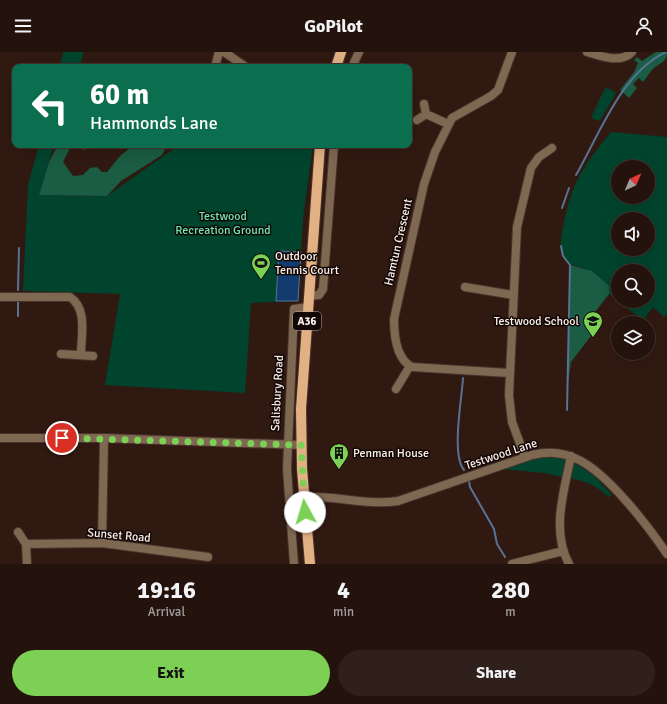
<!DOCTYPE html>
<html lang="en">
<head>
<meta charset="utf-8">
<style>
	:root { --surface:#24130d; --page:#30201b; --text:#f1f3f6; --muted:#a39e9d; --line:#41322e; --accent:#7cd155 }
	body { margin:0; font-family:Signika,sans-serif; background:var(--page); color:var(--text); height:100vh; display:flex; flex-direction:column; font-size:15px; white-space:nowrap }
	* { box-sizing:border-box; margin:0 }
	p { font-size:13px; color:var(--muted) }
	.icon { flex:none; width:22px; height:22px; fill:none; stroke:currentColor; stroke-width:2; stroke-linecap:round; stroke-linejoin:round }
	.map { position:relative; height:512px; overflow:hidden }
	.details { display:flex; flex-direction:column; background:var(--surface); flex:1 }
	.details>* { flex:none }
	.top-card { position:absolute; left:12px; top:12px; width:400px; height:84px; border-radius:8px; box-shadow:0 4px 16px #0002,0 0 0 1px var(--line); background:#0b6e4f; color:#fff; overflow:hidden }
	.needle { width:26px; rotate:44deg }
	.controls { position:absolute; left:611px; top:108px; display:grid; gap:8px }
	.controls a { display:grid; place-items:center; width:44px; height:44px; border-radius:50%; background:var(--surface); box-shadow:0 4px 16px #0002,0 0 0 1px var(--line); font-size:20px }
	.pin { position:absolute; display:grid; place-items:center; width:34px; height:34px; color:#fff; margin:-17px; border:2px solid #fff; border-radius:50%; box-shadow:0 1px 4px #0007 }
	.me { position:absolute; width:44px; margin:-22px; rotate:354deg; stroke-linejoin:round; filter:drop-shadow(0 0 3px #0008) }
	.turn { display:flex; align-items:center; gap:14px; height:84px; padding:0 12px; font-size:18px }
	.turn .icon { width:52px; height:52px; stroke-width:2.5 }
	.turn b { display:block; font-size:28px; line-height:34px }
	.eta { display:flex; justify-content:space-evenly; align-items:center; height:68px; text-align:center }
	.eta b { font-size:24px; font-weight:700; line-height:28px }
	.primary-button { display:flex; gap:8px; margin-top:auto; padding:8px 12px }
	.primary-button a { flex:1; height:46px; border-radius:24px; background:var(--accent); color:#111; font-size:16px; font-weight:700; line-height:46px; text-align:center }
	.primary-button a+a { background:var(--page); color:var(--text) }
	header { display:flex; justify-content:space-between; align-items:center; height:52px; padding:0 12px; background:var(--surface); font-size:18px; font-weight:700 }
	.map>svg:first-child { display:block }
	.green { fill:#00442e; fill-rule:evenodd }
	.forest { fill:#1a5c44 }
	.water { fill:#113c6d; stroke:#587293 }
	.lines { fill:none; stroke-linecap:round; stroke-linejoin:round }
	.stream { stroke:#587293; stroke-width:2 }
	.minor-casing { stroke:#49332b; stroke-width:10 }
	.primary-casing { stroke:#49332b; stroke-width:12 }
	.minor { stroke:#7f6852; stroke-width:8 }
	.primary { stroke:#e1b083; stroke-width:10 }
	.route { stroke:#7cd155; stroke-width:7; stroke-dasharray:0 12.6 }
	.labels { text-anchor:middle; stroke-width:3; stroke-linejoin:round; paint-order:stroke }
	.shield { fill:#110704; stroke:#b6aaa6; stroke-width:1 }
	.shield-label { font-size:11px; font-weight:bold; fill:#fdf0eb }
	.park-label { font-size:12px; fill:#6fe4b4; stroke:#110704 }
	.street-label { font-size:12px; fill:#fdf0eb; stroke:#110704 }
	.poi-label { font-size:12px; fill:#fdf0eb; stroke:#110704; text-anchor:start }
</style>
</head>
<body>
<header><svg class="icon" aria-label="menu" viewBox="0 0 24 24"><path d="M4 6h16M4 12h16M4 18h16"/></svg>GoPilot<svg class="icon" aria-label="person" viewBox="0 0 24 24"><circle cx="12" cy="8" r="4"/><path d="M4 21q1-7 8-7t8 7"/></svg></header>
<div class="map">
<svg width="667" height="512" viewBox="0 0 667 512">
	<rect width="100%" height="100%" fill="#301911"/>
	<path class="green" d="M63,0h21l-5,15h-19z
		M606,35l10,6 -16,28 -9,-3 6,-13 3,1 -3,-2z
		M611,80l56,5v176l-3,4 -11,-10 -12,16h-4l3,-5 -22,-17h30v-30h-30v30l-9,-7v-8c-6,-4 -11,-10 -17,-14 -10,-7 -21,-3 -28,-15 -5,-8 -3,-20 -1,-29 8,-46 20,-61 48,-96zM618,115h30v30h-30zM618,167h30v30h-30z
		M39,93h15l-15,50 68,1 72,-51h134l-10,73 -5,83 -47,2 -6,90 -140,-8 15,-91 -97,-3 5,-106z
		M557,404l9,4 -3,17 -19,-4 -42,-4 32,-12z
		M575,410l19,14 18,19 -3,2c-12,-11 -23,-16 -39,-19l3,-15z
		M322,448l4,1c-1,11 -11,17 -11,28h-3l-2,-19 4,-6z"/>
	<path class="forest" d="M656,0h11c0,11 -8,11 -14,17 -4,4 -6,8 -10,13l-4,-4 -6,6 4,4 -8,10 -9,-8 14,-18 4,-9 -4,-3 3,-3 5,4z
		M58,93h31l-5,5 -13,-4 -8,16 10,14 10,-1 7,-7 7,-1 5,5h5l13,-16 14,-11h33l-5,10 -41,26 -14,15 -68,-1 10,-33z
		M570,213l22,6 17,15v8l-24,31 9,7 -23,30 -3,21z"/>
	<path class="water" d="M279,199l22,1 -3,49h-22z"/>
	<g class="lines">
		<path class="stream" d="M576,123c23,-40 46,-103 90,-123
			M562,156l7,-20
			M561,194l2,10 7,9 -3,145
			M18,238l1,-42
			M18,264v-14
			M463,326c-1,20 -12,77 1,92
			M469,429l1,6 24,42 3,15 8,13"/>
		<defs>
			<path id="minor" d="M224,0l22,15
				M587,0c13,4 34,12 45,0
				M215,15l4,-15
				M352,15l7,-15
				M424,52l2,10
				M417,68l9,-6 22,10
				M465,235l48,8
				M309,244l10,-1 4,-6 11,-144
				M0,245h70c18,12 11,39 11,58
				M61,302l32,2
				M509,321l-97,-6c-16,-8 -18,-32 -18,-48l30,-135 11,-32 17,-34 39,-22 7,-6 14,-38
				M396,337l14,-23
				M0,386h104l197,7
				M525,405l-13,-35 -3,-27 8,-168 14,-59 8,-11 13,-9
				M303,445c32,-2 63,9 95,4l134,-46c16,-4 32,-3 47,5 29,14 70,67 88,94
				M18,480l8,12
				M102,491l2,-105
				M27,512l-1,-20 76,-1 106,14
				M294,512l-7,-95 7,-160 14,-2
				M512,512l51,-13
				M569,512c-18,-33 -5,-73 2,-108"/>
			<path id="primary" d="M336,15l5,-15
				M310,512l-8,-95 -1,-60 19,-264"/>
		</defs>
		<use href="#minor" class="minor-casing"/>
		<use href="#primary" class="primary-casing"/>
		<use href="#minor" class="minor"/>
		<use href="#primary" class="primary"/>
	</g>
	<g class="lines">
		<path class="route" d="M62,386l239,7 4,67"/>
	</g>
	<defs>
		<symbol id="stadium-pin" viewBox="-11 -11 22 30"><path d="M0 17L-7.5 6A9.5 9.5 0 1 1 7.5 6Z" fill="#7cd155" stroke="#110704"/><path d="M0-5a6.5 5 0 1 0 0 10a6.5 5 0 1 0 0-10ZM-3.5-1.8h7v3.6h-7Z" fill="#111"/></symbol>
		<symbol id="school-pin" viewBox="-11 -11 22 30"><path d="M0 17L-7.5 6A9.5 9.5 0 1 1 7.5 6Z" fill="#7cd155" stroke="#110704"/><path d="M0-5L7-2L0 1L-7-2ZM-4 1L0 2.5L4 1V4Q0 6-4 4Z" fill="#111"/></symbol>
		<symbol id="building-pin" viewBox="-11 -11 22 30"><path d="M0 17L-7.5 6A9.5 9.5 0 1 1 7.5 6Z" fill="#7cd155" stroke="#110704"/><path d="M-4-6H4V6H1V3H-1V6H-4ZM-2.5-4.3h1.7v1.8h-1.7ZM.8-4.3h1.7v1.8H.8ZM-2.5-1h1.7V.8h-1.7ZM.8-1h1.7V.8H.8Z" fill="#111"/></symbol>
	</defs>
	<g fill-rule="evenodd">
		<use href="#stadium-pin" x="250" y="200" width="22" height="30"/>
		<use href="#school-pin" x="582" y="258" width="22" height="30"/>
		<use href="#building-pin" x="328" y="390" width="22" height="30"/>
	</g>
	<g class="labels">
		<rect class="shield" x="293" y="260" width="28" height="18" rx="3"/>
		<g class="shield-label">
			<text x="307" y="273">A36</text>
		</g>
		<g class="park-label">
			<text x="223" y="168">Testwood<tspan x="223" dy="14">Recreation Ground</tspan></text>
		</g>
		<g class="street-label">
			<text transform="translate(398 190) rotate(-77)" y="4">Hamtun Crescent</text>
			<text transform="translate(277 341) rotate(-87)" y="4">Salisbury Road</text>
			<text transform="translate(501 402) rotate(-18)" y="4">Testwood Lane</text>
			<text transform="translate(119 483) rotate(5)" y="4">Sunset Road</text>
		</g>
		<g class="poi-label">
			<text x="275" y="208">Outdoor<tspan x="275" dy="14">Tennis Court</tspan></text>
			<text x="579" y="273" text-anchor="end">Testwood School</text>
			<text x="353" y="405">Penman House</text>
		</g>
	</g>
</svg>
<div class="controls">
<a><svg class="needle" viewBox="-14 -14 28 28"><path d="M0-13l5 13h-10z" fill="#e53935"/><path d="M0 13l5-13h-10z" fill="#a39e9d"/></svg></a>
<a><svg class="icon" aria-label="sound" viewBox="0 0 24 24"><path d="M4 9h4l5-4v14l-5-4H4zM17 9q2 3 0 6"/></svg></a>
<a><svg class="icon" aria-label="search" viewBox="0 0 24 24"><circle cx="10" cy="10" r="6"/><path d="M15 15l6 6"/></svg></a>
<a><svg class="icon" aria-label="layers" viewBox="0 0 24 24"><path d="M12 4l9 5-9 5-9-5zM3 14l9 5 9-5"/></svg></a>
</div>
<div class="pin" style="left:62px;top:386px;background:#d93025"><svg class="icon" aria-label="arrive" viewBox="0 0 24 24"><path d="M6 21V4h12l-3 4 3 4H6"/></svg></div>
<svg class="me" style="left:305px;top:460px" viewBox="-20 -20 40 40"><circle r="19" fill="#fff"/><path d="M0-13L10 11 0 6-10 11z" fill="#7cd155"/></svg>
<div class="top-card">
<div class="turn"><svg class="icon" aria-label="left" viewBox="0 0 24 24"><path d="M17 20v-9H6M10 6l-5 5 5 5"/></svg><div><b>60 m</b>Hammonds Lane</div></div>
</div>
</div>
<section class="details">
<div class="eta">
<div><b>19:16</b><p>Arrival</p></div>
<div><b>4</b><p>min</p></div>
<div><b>280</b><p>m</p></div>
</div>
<div class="primary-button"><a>Exit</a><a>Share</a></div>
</section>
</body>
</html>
